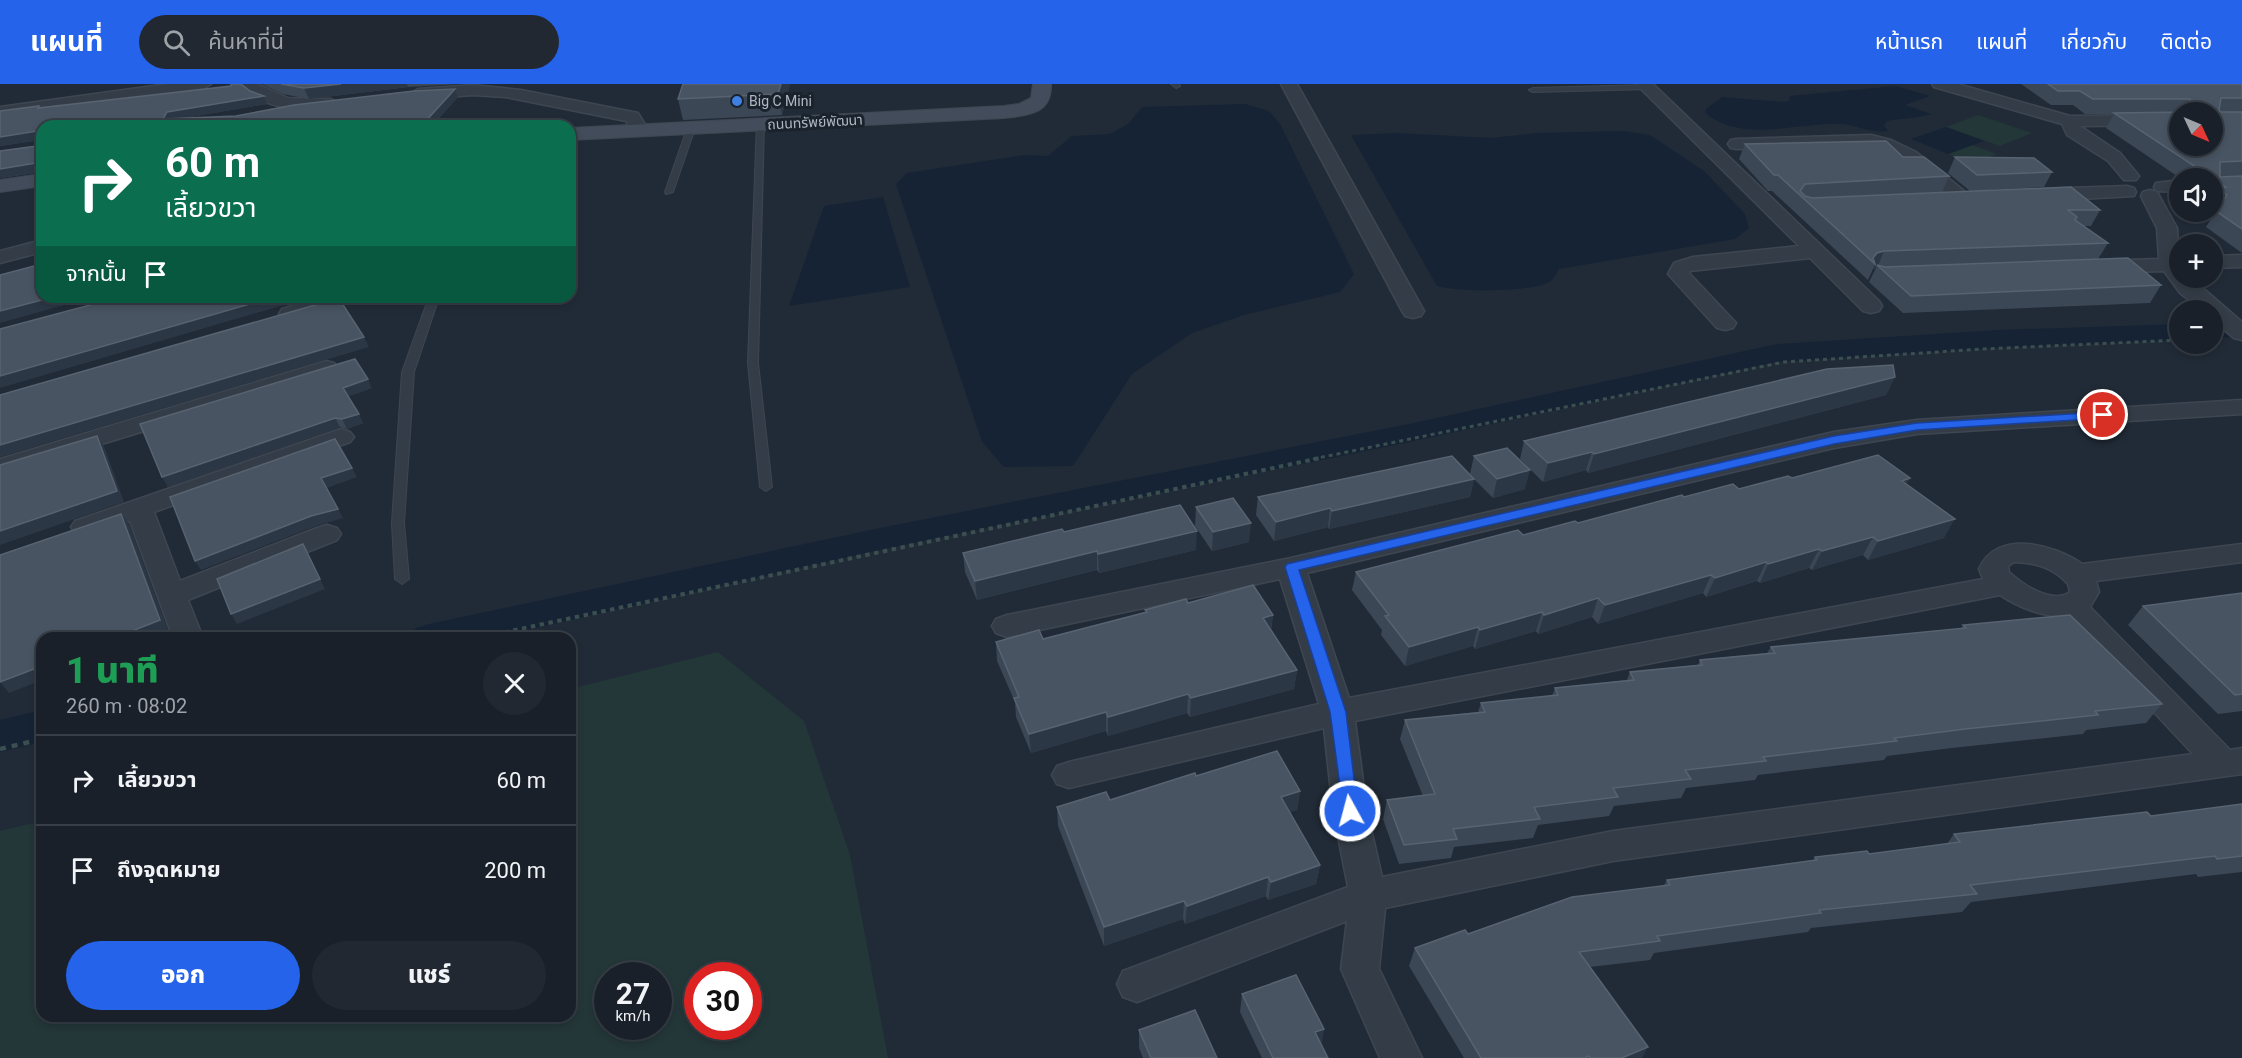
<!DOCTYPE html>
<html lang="th">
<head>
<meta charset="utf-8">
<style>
	:root { --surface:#192029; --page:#222831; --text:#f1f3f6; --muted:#9fa3a8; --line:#373e46; --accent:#2563eb }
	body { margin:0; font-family:Roboto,"Noto Sans Thai",sans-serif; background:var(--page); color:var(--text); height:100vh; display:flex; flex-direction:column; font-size:22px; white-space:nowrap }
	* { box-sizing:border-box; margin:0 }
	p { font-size:20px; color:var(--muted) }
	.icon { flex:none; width:33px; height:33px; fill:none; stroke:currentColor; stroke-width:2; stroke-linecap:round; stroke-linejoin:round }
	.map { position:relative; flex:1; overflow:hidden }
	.drawer { position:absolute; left:36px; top:548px; width:540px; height:390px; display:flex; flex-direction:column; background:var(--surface); border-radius:18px; box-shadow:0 3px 9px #0003,0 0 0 2px var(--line) }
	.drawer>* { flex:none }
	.banner { position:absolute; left:36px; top:36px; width:540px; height:183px; border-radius:18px; box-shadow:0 3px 9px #0003,0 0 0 2px var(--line); background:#0b6e4f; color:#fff; overflow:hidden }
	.needle { width:39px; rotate:134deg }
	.tools { position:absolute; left:2169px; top:18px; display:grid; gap:12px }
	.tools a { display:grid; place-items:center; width:54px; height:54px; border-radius:50%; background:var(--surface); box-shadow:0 3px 9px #0003,0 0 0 2px var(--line); font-size:30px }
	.speed { position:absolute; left:594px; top:878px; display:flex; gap:12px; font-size:30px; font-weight:700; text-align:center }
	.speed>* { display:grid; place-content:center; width:78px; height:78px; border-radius:50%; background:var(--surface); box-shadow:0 3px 9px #0003,0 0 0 2px var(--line); line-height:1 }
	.speed small { font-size:15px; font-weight:400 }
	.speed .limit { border:9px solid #d22; background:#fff; color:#111 }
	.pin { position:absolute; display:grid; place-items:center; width:51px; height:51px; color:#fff; margin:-26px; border:3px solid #fff; border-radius:50%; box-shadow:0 2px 6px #0007 }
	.me { position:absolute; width:66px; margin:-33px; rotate:353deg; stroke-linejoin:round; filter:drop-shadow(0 0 4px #0008) }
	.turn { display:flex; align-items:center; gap:21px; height:126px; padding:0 30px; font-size:27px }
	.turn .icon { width:78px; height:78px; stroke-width:2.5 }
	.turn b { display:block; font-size:42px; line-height:51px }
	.then { display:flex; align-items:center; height:57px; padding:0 30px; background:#0003; gap:12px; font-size:22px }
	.round { display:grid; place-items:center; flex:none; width:63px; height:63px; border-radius:32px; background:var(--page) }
	.overview { display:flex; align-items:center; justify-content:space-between; height:102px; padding:0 30px }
	h1 { font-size:36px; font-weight:800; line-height:45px; color:#1e9e55 }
	.button { display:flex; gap:12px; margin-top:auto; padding:12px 30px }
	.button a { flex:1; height:69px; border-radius:36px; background:var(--accent); color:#fff; font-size:24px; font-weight:800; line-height:69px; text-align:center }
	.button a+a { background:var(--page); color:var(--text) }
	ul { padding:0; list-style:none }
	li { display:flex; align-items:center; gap:18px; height:90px; padding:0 30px; border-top:2px solid var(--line) }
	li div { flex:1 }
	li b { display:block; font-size:22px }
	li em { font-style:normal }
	header { display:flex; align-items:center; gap:36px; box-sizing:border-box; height:84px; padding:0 30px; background:var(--accent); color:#fff }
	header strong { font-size:28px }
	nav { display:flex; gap:33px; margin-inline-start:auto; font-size:21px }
	.search { width:420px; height:54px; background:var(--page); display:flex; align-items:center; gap:15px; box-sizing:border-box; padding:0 21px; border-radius:33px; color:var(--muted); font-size:22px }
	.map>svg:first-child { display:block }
	.green { fill:#233638; fill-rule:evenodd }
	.water { fill:#152334 }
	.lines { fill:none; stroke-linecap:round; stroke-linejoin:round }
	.canal { fill:#152334; fill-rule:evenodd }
	.lane-casing { stroke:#3e4651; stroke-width:2 }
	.street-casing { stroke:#3e4651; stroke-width:3 }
	.secondary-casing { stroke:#3e4651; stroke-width:2 }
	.path-far2 { stroke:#3b4f50; stroke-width:3; stroke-dasharray:4 4; stroke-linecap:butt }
	.path-far1 { stroke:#3b4f50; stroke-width:4; stroke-dasharray:4.5 4.5; stroke-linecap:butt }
	.path { stroke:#3b4f50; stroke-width:4.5; stroke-dasharray:6 6; stroke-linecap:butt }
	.lane { fill:#343d47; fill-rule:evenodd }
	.street { fill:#343d47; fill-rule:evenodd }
	.secondary { fill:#424c5a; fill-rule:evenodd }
	.wall { fill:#3c4756 }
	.shaded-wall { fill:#2c3745 }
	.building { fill:#485462; stroke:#586371; stroke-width:1.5; fill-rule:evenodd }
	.route { fill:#2563eb; stroke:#184099; stroke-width:1.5 }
	.shop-dot { fill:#3f7fe0; stroke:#1a222c; stroke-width:2 }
	.labels { text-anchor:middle; stroke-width:6; stroke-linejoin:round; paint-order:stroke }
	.far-poi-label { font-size:14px; fill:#afb8c4; stroke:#1a222c; text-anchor:start }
	.far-street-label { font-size:14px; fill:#afb8c4; stroke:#1a222c }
</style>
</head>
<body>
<header>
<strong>แผนที่</strong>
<div class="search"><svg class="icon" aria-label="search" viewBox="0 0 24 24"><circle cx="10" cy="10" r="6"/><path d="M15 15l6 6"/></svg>ค้นหาที่นี่</div>
<nav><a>หน้าแรก</a><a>แผนที่</a><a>เกี่ยวกับ</a><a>ติดต่อ</a></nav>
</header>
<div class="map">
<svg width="2242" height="974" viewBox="0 0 2242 974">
	<rect width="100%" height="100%" fill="#212b37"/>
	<path class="green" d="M1978,31l54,18 -32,13 -54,-19z
		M1972,61l25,9 -24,9 -25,-9z
		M718,568l86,69 46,134 38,203h-888v-227l42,-10v195h528v-327zM608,891h50v51h-50zM698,891h50v51h-50z"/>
	<path class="water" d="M1896,2l34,10 -25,9 26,9c-15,5 -29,4 -44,7l-3,4 4,6c-14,3 -32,-6 -46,-7 -45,-2 -98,20 -137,-11l1,-4 16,-12 62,5 5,-1 1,-5z
		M1245,20l24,7 11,13 74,150 -14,18 -96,23 -52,18 -60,41 -59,92 -69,1 -22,-25 -86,-258 11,-11 117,-18 24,1 24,-20 38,-2 18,-10 14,-17z
		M1946,43l38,14 -36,13 -37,-15z
		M1623,47l27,4 54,36 41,43 4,14 -14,11 -176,30c-2,4 -5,9 -8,12 -17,12 -93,11 -114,5l-86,-151 47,-2 93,5 46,-5z
		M883,113l27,90 -121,19 35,-100z"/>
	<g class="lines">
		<path class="canal" d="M2242,237v16l-30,1v-16z
			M2180,240v16l-182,8 -221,14 -368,80 -529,108 -388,88h-82l6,-10 13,-4 451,-96 529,-104 368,-80 221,-14z
			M42,626v32l-42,10v-32z"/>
		<defs>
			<path id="lane" d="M1171,0h8l1,2 -4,2z
				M1647,1h3v4l-117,3 -4,-2 4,-2z
				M757,38l7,2 -6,239 14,124 -6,4 -6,-4 -12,-124z
				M688,42l7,2 -22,64 -7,2 -1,-2z
				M429,213h10l-25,75 -10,151 5,56 -7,5 -7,-5 -3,-56 10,-151z"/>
			<path id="street" d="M168,0h43l-8,5 -203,28v-10z
				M238,0h19l31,14 43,1 8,5 -2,4c-28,6 -80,0 -99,-24z
				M1281,0h16l127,227 -3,5 -8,2 -8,-2 -3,-5z
				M1636,0h17l226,217 3,5 -3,5 -8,2 -8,-2 -53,-53 -120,13 -1,2 47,50 -3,5 -8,2 -8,-2 -49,-54 6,-11 19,-6 106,-11z
				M1932,0h26l112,32 110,-1v10l-100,1 40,27 19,23 -3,4h-12l-16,-19 -41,-26 -5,-11 -128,-37z
				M473,1l48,5 117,23 11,18 -3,4h-12l-8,-14 -120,-24 -33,-2 -55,4 -8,-5 8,-5z
				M1871,51l20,5 25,12 58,47 -2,4h-14l-55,-44 -32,-14 -134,4 -6,-1 -3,-4 3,-4 6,-1z
				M2180,96v12l-24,-1 -2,-4 2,-4z
				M2127,102l7,2 2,4 -2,4 -92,5 -7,-2 -2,-4 2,-4 7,-2z
				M2150,106l7,2 20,36 3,50h11l51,44v18l-8,-2 -22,-18v-10h-10l-22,-17 -16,-22 -66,2 -7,-2 -3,-4 3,-4 7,-2 61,-2 -2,-31 -16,-32 2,-4z
				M42,156v12l-42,11v-12z
				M2242,171v12l-30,1v-12z
				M319,213h23c-10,15 -42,26 -60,22l-3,-5 3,-5z
				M326,277l8,2 4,5 -4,5 -334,102v-16z
				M2242,316v14l-325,20 -83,14 -527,125 42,125 634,-119 -4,-10c17,-40 75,-25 103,-5l160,-20v18l-146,19 3,11 -9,15 140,143 12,-2v26l-629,87 -228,47 -6,61 43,89h-42l-39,-89 6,-48 -210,81 -14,-5 -6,-13 6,-13 225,-84 -15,-76 -9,-83 -255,60 -12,-4 -5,-9 5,-9 12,-4 250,-58 -39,-125 -273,58 -11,-4 -4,-7 4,-7 11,-4 284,-57 543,-126 83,-12zM2014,478c22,1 39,5 54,22l2,8c-18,13 -48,-8 -61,-20l-1,-6zM2000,511c18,12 42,22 64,21l129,138 -580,77 -231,46 -15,-66 -12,-90z
				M341,345l9,3 4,5 -4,5 -196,70 26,69 137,-53 10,-3 10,3 4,6 -4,6 -149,60 15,38h-30l-43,-117 -45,15 -10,-3 -4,-6 4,-6z"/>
			<path id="secondary" d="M1033,0h18c1,30 -22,31 -47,34l-434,22v-12l434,-22 15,-2 12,-6z
				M42,90v12l-42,6v-12z"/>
		</defs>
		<use href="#lane" class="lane-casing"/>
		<use href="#street" class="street-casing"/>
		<use href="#secondary" class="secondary-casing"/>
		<path class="path-far2" d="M1313,375l471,-97 199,-13 197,-9"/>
		<path class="path-far1" d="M478,554l842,-180"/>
		<path class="path" d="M0,665l42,-10"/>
		<use href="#lane" class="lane"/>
		<use href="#street" class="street"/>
		<use href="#secondary" class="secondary"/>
	</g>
	<path class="wall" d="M262,0h197l-51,3 -99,12 -26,-5z
		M790,0l-8,31 -99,5 -5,-21z
		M2021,0h221v169l-36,-26 10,-16 -4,-3v-30h-32l-74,-50 8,-14h-29l-12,-9h-22z
		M231,2l19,5 14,5 3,8 -89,15 58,-3 222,-19 -26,29h-390v46l-42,6 39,-34v-4l-39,6 40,-38z
		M1745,60l158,13 46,19 -7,16 -47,3 205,15 -9,16h-7l24,17 -10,16 63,26 -11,18 -247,10 -34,-31 7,-14 -3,1 -5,11 -96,-89h-4l-29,-32z
		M1955,73l97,15 -8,15 -74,4 -22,-18z
		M339,213h54l-2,3 -50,2z
		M1895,293l-9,18 -298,78 -2,-3 -43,12 -23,-23 4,-18z
		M372,304l-24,8 15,27 -16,6 -7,-2 -172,60 -28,-63z
		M1474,372l51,33 -32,9 -19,-19 -4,18 -141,32 -1,-2 -54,14 -18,-26 2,-18 212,-23z
		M1792,394l115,6 37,54 -76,22 -5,-5 -51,15 -3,-2 -49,15 -3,-2 -51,16 -3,-4 -105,31 -6,-7 -54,17 -2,-3 -61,18 -2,-3 -68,20 -24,-31 1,-5 -30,-40 4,-18 222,-49 106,-26 55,-8z
		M1196,423l53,35 -37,9 -17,-25z
		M1064,448l132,18 -97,23 -2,-3 -120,30 -12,-28 -2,-19z
		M2242,509v118l-24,3 -90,-89 15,-19z
		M1188,519l85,12 -2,16 26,39 -3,19 -104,28 -3,-4 -79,23 -2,-5 -75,22 -15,-36 -1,-15 -18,-41 -1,-19 47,-3 102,-26v-3z
		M1963,541l199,79 -16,19 -60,7 -3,4 -131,14 -65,8 -3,4 -126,15 -3,5 -69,8 -5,10 -67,8 -5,10 -71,9 -5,13 -79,9 -3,11 -52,6 -16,-45 4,-19 36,-4 -23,-57 5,-19 73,-8 3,-9 71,-7 3,-8 72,-8 3,-8 68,-7 2,-5 67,-7 4,-6 190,-18z
		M1196,692l104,15 -3,19 -7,2 30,53 -4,19 -48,16 -2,-4 -81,28 -2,-5 -79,27 -46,-120 -1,-19 53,-7z
		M2242,720v68l-44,5 -2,-3 -225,28 -9,10 -151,16 -3,4 -154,21 -4,7 -60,7 52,91h-178l-55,-92 6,-18 249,-63 3,-5 146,-20 2,-3 54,-3 78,-10 7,-10 197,-18z
		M1242,910l82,35 -3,15 7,14h-66l-22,-46z
		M1139,946l78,28h-74l-4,-10z"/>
	<path class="shaded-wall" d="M341,0h66l1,3 -99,12 -5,-11z
		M781,0h9l-8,31 -4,-21z
		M455,5l3,8 -26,29h-7l-1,-3z
		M264,12l3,8 -95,16 -9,-1 4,-7z
		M343,39l1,3h-21z
		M37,47l5,9 -42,6v-9z
		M36,79l6,9 -42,6v-9z
		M1884,167l-6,15 -1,-1 -1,3 -3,1 2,-5 -2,-6 4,-5z
		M53,213h40l-93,26v-12z
		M274,213h37l-311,91v-12z
		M364,253l5,10 -369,110v-12z
		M1895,293l-9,18 -298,78 6,-19z
		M368,295l4,9 -25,9 -4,-9z
		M359,330l4,9 -16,6 -5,-10z
		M335,334l5,9 -172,60 -6,-10z
		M97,352l7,10 20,56 -124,43v-14z
		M1592,368l-6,18 -43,12 5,-19z
		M352,384l5,9 -30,11 16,30 -27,8 -115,44 -6,-9 126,-83z
		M1530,386l-5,19 -32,9 4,-19z
		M1910,394l-10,19 2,-16z
		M1474,395l-4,18 -141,32 3,-18z
		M1330,424l-2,19 -54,14 2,-19z
		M121,430l8,10 39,106 -19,8h-35z
		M1955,435l-11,19 -76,22 10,-19z
		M1251,439l-2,19 -37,9 1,-19z
		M1197,447l-1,19 -97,23 -1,-19z
		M1873,453l-10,18 -51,15 10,-19z
		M303,460l22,45 -88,35 -6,-10z
		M1819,465l-10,19 -49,15 8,-19z
		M1097,467v19l-120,30 -2,-19z
		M1766,478l-9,19 -51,16 9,-19z
		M1711,491l-8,18 -105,31 7,-19z
		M1598,514l-6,19 -54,17 6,-19z
		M1542,528l-6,19 -61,18 5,-19z
		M1273,531l-3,19 -7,-16z
		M1478,543l-5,19 -68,20 4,-19z
		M42,582v14l-33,13 -9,-11z
		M1297,586l-3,19 -104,28 1,-19z
		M1188,610l-1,19 -79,23v-19z
		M1106,628v19l-75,22 -2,-19z
		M1300,707l-3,19 -19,6 3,-19z
		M1320,781l-4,19 -48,16 3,-18z
		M1268,793l-2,19 -81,28 2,-18z
		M1184,817l-1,18 -79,27v-19z
		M1324,945l-4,18 -5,-15z
		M1648,963l-6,11h-20z"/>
	<path class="building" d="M231,0h10l9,7 14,5 -97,16 -4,7 73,-3 58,-11 120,-14 41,-2 -31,34h-81l-20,3h-281v38l-6,-1 -36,6v-18l37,-5 2,-2v-10l-2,-3 -37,6v-26l39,-5 -1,2 193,-22z
		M281,0h60l-37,4z
		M683,0h98l-3,10 -100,5z
		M2048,0h194v14h-21l-2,12 2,2h21v49l-22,1v15l22,-1v53l-26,-18 11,-16 -12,-8h11l-112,-74 75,-1 2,-2 -1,-11h-97l-13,-8h-22zM2180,28h32v34h-32z
		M1886,57l17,16h21l25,19 -144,8 -5,7 5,5 7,2 259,-11 29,23h-32l9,7 -2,3 33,23 -224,8 -7,2 -4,5 2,6 -97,-89h-4l-29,-31z
		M1955,73l79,1 18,14 -75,3z
		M2128,174l33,27 -250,11 -34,-31 8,2z
		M42,180v33h11l-53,14v-36z
		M120,213h154l-274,79v-47z
		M332,213h6l26,40 -364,108v-50l329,-94z
		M355,275l13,20 -25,9 16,26 -17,5 -7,-1 -173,59 -22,-53z
		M1893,281l2,12 -301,77 -2,-2 -44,11 -24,-22 303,-72z
		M97,352l20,55 -117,40v-66z
		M335,355l17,29 -31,10 17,31 -27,7 -116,45 -25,-64z
		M1507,364l23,22 -33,9 -23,-23z
		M1878,371l32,23 -8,3 53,38 -77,22 -5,-4 -51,14 -3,-2 -51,15 -2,-2 -51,16 -4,-3 -106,30 -7,-7 -54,17 -2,-3 -62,18 -2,-3 -69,20 -24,-31 4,-1 -33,-43 162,-42 5,5 52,-14 3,2 104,-28 2,2 49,-13 6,5 49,-13 4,2z
		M1452,372l22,23 -142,32 -2,-3 -54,14 -18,-25z
		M1233,414l18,25 -38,9 -17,-25z
		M1180,421l17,26 -99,23 -1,-3 -122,30 -12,-28 99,-24 2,3z
		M121,430l39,106 -46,18h-72v28l-42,16v-127z
		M303,460l17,35 -89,35 -14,-35z
		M1253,501l20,30 -10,3 34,52 -106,28 -3,-4 -80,23 -2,-5 -77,22 -15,-36 5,-1 -23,-55 43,-12 4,9 104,-27 -2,-2 41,-11 2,4z
		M2242,509v101l-7,1 -92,-89z
		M2070,531l92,89 -67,7 3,4 -133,14 -71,9 3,3 -134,16 3,4 -81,9 6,9 -78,9 5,9 -84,10 6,12 -87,10 4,10 -53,6 -17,-45 48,-6 -30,-74 80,-8 -4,-9 77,-8 -3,-7 79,-8 -4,-8 72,-7 -2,-5 75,-7 -4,-6 195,-19 -3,-3z
		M1277,667l23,40 -19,6 39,68 -49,17 -3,-5 -81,29 -3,-5 -80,26 -47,-120 49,-15 4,8 85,-27 1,3z
		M2242,720v52l-25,3 -2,-3 -245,29 7,9 -158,16 2,3 -164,23 3,5 -81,11 69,95 -26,11h-32l-1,-2 -4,2h-104l-66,-110 50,-18 3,4 104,-37 98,-12 -3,-5 150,-20 -2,-3 52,-6 2,3 91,-12 -6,-8 193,-22 4,4z
		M1296,891l28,54 -9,3 13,26h-55l-31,-64z
		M1195,926l22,48h-66l-12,-28z"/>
	<path class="route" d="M2103,328l6,3 -2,3 -190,12 -83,14 -535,126 47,142 12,99 -2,5 -6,2 -6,-2 -14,-104 -45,-145 2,-3 547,-128 83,-13z"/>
	<circle class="shop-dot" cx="737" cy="17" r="6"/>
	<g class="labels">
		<g class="far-poi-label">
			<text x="749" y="22">Big C Mini</text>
		</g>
		<g class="far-street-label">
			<text transform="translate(815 38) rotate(-3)" y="5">ถนนทรัพย์พัฒนา</text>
		</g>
	</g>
</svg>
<div class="tools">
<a><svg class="needle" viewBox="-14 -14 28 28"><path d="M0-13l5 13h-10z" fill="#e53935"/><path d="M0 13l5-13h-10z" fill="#9fa3a8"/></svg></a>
<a><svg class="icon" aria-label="sound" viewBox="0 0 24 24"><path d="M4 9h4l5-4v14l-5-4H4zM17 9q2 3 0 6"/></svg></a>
<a>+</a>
<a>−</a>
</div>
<div class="speed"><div>27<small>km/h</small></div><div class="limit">30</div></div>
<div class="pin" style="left:2103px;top:331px;background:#d93025"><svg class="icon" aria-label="arrive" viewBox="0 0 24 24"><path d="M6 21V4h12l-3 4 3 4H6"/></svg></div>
<svg class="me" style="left:1350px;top:727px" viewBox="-20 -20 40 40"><circle r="17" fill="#2563eb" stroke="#fff" stroke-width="3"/><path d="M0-11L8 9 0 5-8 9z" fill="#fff"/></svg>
<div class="banner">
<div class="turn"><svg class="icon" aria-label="right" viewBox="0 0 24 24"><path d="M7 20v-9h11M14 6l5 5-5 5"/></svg><div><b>60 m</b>เลี้ยวขวา</div></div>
<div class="then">จากนั้น<svg class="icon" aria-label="arrive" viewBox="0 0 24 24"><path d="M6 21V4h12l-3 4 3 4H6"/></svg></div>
</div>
<section class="drawer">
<div class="overview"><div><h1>1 นาที</h1><p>260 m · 08:02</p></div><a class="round"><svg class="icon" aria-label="close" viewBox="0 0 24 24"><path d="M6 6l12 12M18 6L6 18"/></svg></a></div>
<ul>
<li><svg class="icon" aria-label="right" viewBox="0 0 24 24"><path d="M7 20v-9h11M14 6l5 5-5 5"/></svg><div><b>เลี้ยวขวา</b></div><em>60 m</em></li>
<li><svg class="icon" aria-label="arrive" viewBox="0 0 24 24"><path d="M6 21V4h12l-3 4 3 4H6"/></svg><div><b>ถึงจุดหมาย</b></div><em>200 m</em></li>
</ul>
<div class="button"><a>ออก</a><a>แชร์</a></div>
</section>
</div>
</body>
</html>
